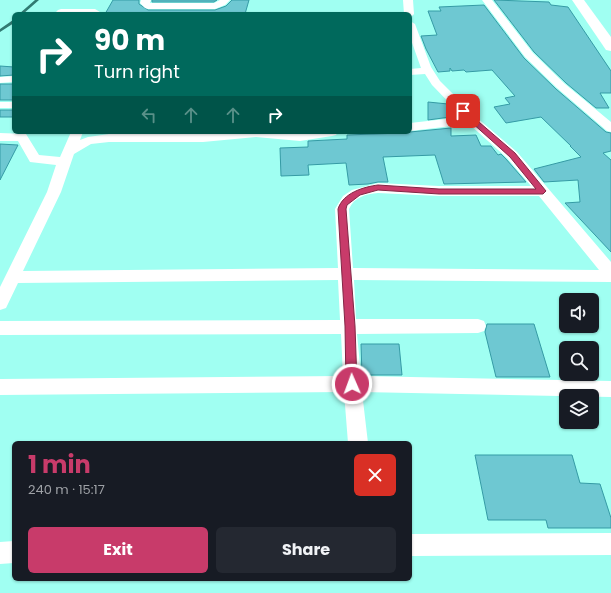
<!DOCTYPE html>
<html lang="en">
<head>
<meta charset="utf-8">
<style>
	:root { --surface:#171b24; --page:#242831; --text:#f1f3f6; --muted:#9ea1a6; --accent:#c83b6a }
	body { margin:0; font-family:Poppins,sans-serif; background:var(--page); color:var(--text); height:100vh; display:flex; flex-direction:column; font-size:15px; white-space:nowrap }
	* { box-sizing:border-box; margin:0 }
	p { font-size:13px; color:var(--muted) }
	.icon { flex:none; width:22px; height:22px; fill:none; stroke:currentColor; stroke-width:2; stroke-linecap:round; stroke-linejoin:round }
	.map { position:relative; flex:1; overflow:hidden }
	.details { position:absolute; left:12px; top:441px; width:400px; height:140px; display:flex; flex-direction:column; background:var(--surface); border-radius:6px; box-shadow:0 1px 3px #0004 }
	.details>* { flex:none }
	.banner { position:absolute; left:12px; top:12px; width:400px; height:122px; border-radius:6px; box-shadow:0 1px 3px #0004; background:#00695c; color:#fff; overflow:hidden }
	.tools { position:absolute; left:559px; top:293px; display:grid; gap:8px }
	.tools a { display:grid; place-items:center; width:40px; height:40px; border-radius:6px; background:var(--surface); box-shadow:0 1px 3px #0004; font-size:20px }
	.pin { position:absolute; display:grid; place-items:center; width:34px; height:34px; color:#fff; margin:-17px; border-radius:8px; box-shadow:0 2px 6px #0006 }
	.me { position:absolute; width:44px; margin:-22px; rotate:358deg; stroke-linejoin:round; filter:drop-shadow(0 0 3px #0008) }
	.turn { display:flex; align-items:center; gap:14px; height:84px; padding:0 16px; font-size:18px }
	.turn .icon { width:52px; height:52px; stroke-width:2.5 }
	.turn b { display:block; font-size:28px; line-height:34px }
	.lanes { display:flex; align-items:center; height:38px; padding:0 16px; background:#0003; justify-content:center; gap:20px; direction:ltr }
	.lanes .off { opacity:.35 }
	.round { display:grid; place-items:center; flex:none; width:42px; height:42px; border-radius:6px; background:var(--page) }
	.overview { display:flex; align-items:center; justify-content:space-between; height:68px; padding:0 16px }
	h1 { font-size:24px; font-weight:700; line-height:30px; color:var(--accent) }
	.cta { display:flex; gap:8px; margin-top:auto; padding:8px 16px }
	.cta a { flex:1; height:46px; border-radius:6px; background:var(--accent); color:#fff; font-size:16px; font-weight:700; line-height:46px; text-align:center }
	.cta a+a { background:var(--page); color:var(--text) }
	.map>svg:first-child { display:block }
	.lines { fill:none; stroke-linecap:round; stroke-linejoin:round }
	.stream { fill:#307a72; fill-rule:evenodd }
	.building { fill:#6ec8d2; stroke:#359ba5 }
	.minor { fill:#fff; fill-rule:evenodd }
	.trunk { fill:#fff; fill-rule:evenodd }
	.route { fill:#c83b6a; stroke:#822645 }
</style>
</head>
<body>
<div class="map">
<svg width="611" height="593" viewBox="0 0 611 593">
	<rect width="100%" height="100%" fill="#a0fff2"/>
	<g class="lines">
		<path class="stream" d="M35,0h4l-16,14h-4z
			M13,20h1v3l-14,9v-3z"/>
	</g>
	<path class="building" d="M113,0h26v4l9,6h67l11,-4 6,-6h17l-4,14h-140z
		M152,0h65l-3,2h-62z
		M494,0l55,2 2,3 17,2 43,64v22h-11l9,15h-13l-30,-25 -32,-31z
		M484,5l40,53 32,31 50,43 5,1v18l-8,2 8,7v92l-46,-49 15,-1 -2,-22 -34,2 -10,-13 47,-12 -11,-11h1l-30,-29 -35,6 -12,-16 16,-3 -5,-6 10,-2 -23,-26 -26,2 -2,-2 -12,1 -2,-3v3l-12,1 -12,-23 -5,-13 16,-1 -9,-24h13l-2,-4z
		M0,66l14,1v8l-14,1z
		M0,84h14v16h-14z
		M428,102l20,2 2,2v11l-22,3z
		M0,110h14v7h-14z
		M451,128v8l25,-1 5,11h10l7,9 3,-1 5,5 20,23 -82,2 -9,-29 -52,2 5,25h-10l-10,2 -19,1 -3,-22 -38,2 1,10 -28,1 -1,-28 28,-1v-6l39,-2v-4l54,-2v-1h9z
		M0,144l18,1 -18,35z
		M487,324h47l16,53h-54l-11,-45z
		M361,344h38l3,31h-40z
		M475,455h97l8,28 20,1 11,34v10h-63l-2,-8h-58z"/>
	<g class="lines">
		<path class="minor" d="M141,0h10l-1,3h64l6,-3h10l-5,5 -10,4h-67l-3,-1 -5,-5z
			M403,0h10l1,14 -2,2 -2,1v-3h-6z
			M482,0h10l41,53 32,31 46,38v10l-4,-1 -50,-43 -32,-31z
			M61,9h34l5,3 -2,2h-40l-2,-2 2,-2z
			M410,21l5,3 16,43 9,14 36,36 41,35 94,110v20l-257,-2 2,39h122l6,2 2,5 -2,5 -6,2 -121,1 4,42 250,5v16l-249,-5 6,51h-20l-4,-51 -344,3v-16l343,-3 -2,-42 -341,1v-14l340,-1 -2,-40 -320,3 -12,25 -6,2v-23l47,-95 9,-27 -26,-3 -12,-21h-18v-8l26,1 13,21 21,2 11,-25h12l-3,8 8,-3 21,-3 229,-2 -2,3 -4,1 -32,5 -44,-4 -53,5h-94l-18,2 -17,10 -13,38 -38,79 315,-3 -3,-59 8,-13 9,-6 26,-7 61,3h92l-24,-28 -38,-34 -59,7v-8l53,-6 -31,-32 -7,-11 -15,1v-6l11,-1 -11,-31zM378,193l61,3h100l60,74 -246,-2 -4,-59c5,-12 17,-15 29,-16z
			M14,76v6l-14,1v-6z
			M0,102h14v6h-14z
			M611,533v22l-201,1v-22z
			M14,541v22l-14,1v-22z"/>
		<path class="trunk" d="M572,0h12l27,37v14l-5,-1z"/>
	</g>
	<path class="route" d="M461,110h4l50,43 31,38 -3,3h-104l-61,-4 -18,5 -13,10 -1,4 9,117 2,58 -2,3 -3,2 -4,-2 -2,-3 -1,-58 -7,-117c5,-16 25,-22 40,-24l61,4h97l-26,-32 -49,-44z"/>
</svg>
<div class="tools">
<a><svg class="icon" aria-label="sound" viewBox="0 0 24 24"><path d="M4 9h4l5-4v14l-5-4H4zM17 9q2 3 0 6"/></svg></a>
<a><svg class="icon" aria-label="search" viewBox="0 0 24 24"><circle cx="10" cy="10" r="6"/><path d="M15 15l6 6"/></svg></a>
<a><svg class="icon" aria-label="layers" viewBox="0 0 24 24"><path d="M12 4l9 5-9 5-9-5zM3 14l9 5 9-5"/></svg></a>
</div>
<div class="pin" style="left:463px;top:111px;background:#d93025"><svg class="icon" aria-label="arrive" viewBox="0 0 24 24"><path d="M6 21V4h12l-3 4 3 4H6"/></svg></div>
<svg class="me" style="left:352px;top:384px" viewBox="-20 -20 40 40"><circle r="17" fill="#c83b6a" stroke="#fff" stroke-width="3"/><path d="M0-11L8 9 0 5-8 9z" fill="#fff"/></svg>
<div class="banner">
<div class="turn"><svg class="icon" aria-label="right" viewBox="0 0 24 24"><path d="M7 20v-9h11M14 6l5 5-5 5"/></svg><div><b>90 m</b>Turn right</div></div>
<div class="lanes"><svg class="icon off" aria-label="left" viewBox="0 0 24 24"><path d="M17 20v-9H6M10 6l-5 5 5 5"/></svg><svg class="icon off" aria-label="ahead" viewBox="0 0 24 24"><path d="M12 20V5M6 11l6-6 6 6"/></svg><svg class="icon off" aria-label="ahead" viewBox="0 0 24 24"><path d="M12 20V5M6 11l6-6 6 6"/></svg><svg class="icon" aria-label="right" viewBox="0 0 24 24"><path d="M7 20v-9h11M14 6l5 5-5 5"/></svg></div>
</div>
<section class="details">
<div class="overview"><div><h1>1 min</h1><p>240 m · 15:17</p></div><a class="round" style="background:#d93025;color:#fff"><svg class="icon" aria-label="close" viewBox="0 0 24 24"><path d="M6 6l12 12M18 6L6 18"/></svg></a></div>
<div class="cta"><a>Exit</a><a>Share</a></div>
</section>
</div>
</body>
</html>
